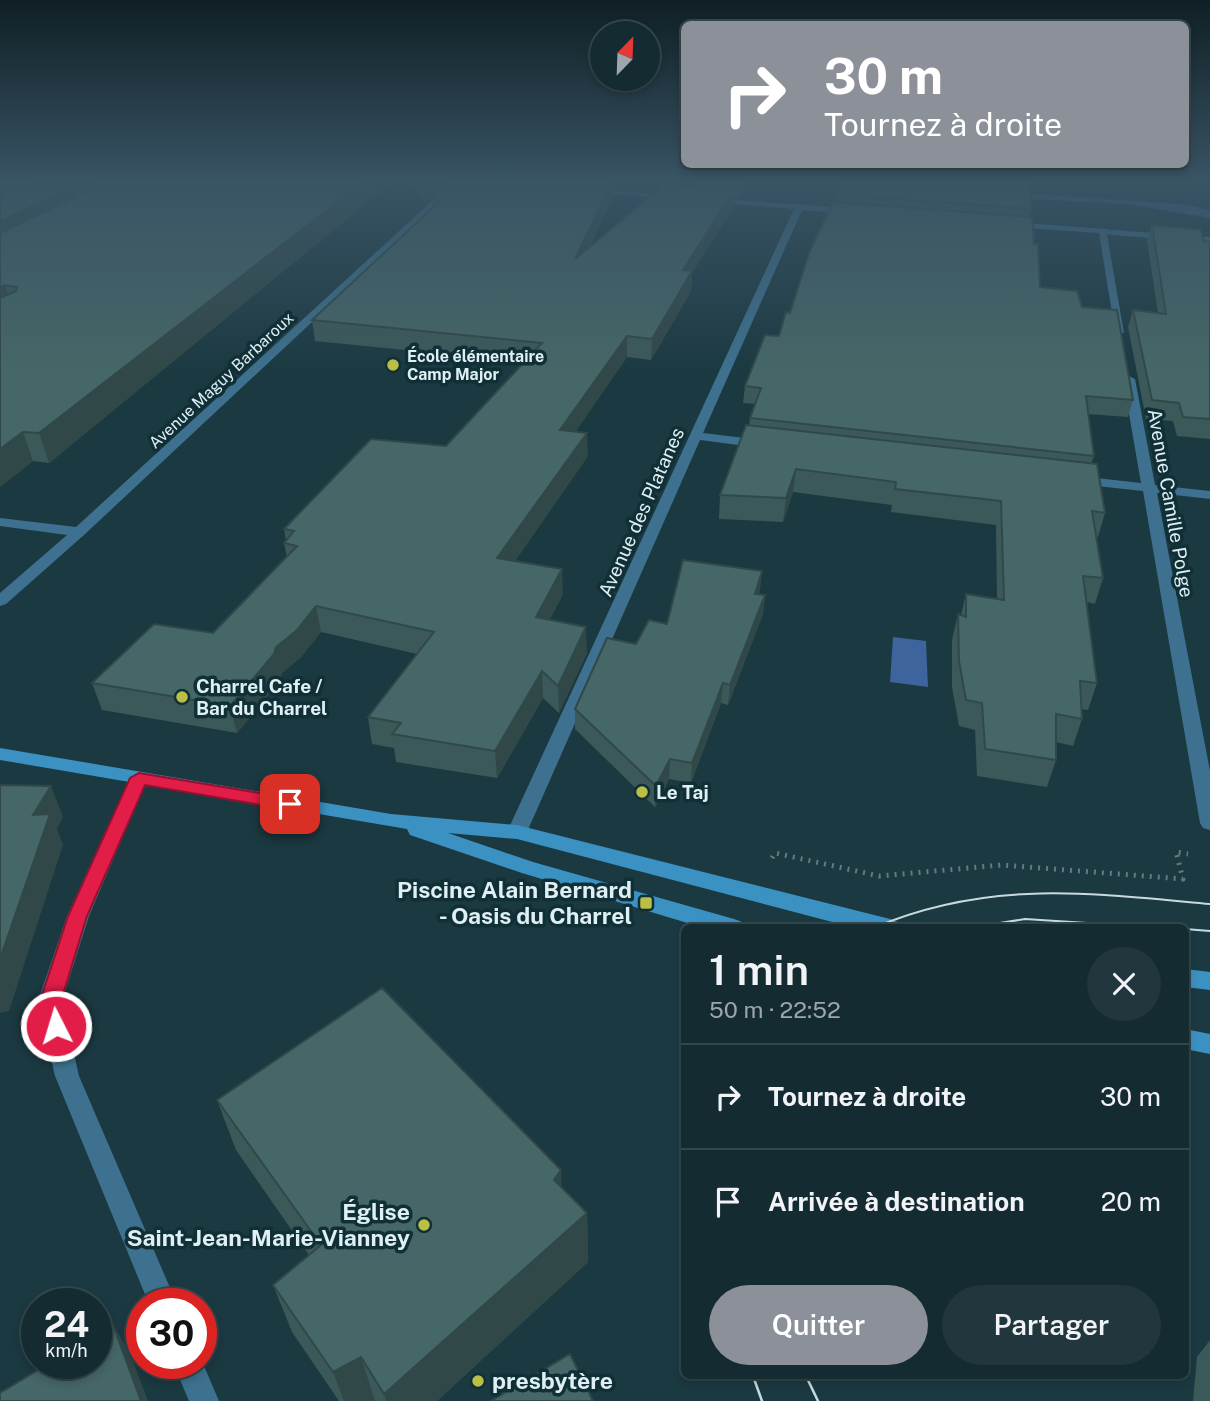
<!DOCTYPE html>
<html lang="fr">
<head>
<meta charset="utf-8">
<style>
	:root { --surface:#142b31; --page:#21373d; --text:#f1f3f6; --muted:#9da7ab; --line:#33474d; --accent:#8c9099 }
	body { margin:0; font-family:"Public Sans",sans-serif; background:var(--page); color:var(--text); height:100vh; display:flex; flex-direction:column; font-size:26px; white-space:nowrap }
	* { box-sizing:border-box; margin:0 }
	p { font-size:23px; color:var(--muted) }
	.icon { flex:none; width:38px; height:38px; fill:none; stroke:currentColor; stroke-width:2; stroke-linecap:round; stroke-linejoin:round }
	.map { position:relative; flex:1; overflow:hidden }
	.drawer { position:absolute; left:681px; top:924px; width:508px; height:455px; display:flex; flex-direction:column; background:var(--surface); border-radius:10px; box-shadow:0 4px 10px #0003,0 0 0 2px var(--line) }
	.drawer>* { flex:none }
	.banner { position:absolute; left:681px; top:21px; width:508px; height:147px; border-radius:10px; box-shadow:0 4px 10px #0003,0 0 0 2px var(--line); background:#8c9099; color:#fff; overflow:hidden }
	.needle { width:46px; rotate:23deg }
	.buttons { position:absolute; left:590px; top:21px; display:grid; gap:14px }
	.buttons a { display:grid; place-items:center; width:70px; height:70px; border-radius:50%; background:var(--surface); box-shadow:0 4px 10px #0003,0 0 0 2px var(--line); font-size:35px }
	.speed { position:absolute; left:21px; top:1288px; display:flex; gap:14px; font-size:35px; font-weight:700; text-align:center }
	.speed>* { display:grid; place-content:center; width:91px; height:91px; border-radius:50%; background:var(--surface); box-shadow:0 4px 10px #0003,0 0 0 2px var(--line); line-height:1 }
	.speed small { font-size:18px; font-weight:400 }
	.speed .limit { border:10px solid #d22; background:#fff; color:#111 }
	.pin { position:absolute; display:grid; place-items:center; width:60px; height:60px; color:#fff; margin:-30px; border-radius:14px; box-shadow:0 4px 10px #0006 }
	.me { position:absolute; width:77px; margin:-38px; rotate:355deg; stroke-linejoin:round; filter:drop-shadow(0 0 5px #0008) }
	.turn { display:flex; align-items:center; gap:24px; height:147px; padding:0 28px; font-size:32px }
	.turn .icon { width:91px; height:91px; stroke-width:2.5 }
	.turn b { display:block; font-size:49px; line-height:60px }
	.round { display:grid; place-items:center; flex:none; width:74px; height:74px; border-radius:37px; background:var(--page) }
	.head { display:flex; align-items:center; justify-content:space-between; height:119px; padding:0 28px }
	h1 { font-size:42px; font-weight:600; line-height:52px }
	.cta { display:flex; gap:14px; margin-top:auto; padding:14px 28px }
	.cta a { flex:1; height:80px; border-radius:42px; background:var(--accent); color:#fff; font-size:28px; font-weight:600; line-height:80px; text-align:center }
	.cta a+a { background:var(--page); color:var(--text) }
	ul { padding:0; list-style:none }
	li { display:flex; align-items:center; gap:21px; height:105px; padding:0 28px; border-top:2px solid var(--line) }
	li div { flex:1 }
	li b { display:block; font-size:26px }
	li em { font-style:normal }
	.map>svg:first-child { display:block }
	.water { fill:#3d649c }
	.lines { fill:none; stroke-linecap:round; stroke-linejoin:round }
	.path { stroke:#617b82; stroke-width:5; stroke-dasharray:2 6; stroke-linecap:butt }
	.service { fill:#3e718f; fill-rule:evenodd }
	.minor { fill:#3e718f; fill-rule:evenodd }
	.secondary { fill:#3b91c1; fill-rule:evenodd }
	.tram-far1 { stroke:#c7dadf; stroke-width:2 }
	.tram { stroke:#c7dadf; stroke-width:2.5 }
	.wall { fill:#3c5959 }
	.shaded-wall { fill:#314848 }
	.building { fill:#466767; stroke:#314848; stroke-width:2 }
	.route { fill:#e11d48; stroke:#92132f; stroke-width:2 }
	.poi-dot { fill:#bac045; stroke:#112f36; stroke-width:2.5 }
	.labels { text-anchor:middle; stroke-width:7; stroke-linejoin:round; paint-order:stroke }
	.far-poi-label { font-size:16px; font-weight:bold; fill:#dff0f5; stroke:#112f36; text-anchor:start }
	.far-street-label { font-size:16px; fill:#dff0f5; stroke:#112f36 }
	.street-label { font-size:19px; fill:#dff0f5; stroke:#112f36 }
	.poi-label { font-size:19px; font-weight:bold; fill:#dff0f5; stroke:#112f36; text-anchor:start }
	.near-poi-label { font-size:23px; font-weight:bold; fill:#dff0f5; stroke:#112f36; text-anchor:end }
</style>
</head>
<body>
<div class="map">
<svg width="1210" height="1401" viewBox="0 0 1210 1401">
	<rect width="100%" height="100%" fill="#1b3941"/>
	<path class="water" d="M974,190l206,14 30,6v8l-81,-14 -159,-8z
		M893,637l33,4 2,46 -38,-5z"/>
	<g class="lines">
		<path class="path" d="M772,858l3,-5 104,23 123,-11 181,14 -7,-27 12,2"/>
		<path class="service" d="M1100,229l110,8v6l-107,-9 -4,-3z"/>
		<path class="minor" d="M456,179h9l-381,356 -78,69 -6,2v-13l67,-58 -67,-9v-8l76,9z
			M586,188l87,7 4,2 -4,2 -84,-7z
			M711,198l140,10 4,3 -4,3 -49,-4 -99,223 58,7 6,4 -6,4 -61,-8 -173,392 -3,5h-14l-3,-5 287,-623 -86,-7z
			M1008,222l98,7 18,104 -9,-2 -16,-98 -88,-6z
			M1129,376l6,3 20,106 55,6v8l-53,-6 53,278v59l-7,-2 -3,-5 -57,-332 -65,-7 -7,-4 7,-4 63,7 -18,-104z
			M139,772l7,1 2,5 -59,138 -27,85 17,75 98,228h-28l-94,-228 -17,-75 29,-85 63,-138 2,-5z
			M201,1359l18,42h-30l-16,-38h28z"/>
		<path class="secondary" d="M0,748l391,66 126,11 373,94 8,3 3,6h-46l-338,-89 -69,-6 85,29 201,57 8,3 3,6h-41l-182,-55 -112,-38 -3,-6 -407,-69z
			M1185,969l25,3v18l-25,-3z
			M1185,1029l25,5v20l-25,-5z"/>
		<path class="tram-far1" d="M873,928c115,-49 216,-35 337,-24
			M969,928l56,-9 140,9
			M1185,929l25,2"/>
		<path class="tram" d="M753,1376l9,25
			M806,1376l12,25"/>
	</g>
	<path class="wall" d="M0,179h396l-347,284 -16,-2 -33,26z
		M404,179h218l-5,10 -4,-1v9l-23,50 84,-62v-1l74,-5 -10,19h-5v9l-41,66 -1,18 -40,69 -24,-3 -52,75 13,24 -73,105 48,33 -13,25 37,34 -28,60 -16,-15 -46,80 -101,-16 -2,-14 -22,-4 -4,-27 49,-63 -96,-22 -20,25 -19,16 -2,8 -43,52 -135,-23 -10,-27 121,-50 74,-76 -3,-14 2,-3 -2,-11 162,-83 78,-84 -209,-21 -3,-21 121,-112 -1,-11 -6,6z
		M836,194l195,15 -1,7 10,71 42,20 51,93 -5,17 -40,-3 6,42 -3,8 14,49 -7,24h-2l7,41 -8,26 -8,-2 10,81 -9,27 -7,-1 1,10 -9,27 -17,-4v18l-9,27 -70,-11 -2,-46 -16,-4 -7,-39v-47l6,-26 3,1 5,-21 31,5 -1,-74 -105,-13 1,-7 -99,-13 -10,30 -64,-3 1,-24 29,-69 1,-8 5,-14 -12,-1 2,-17 34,-50 11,-23 46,-111z
		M1152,225l52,16 6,1v197l-33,-3 -4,-15 -27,-2 -18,-92 5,-17 25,3 -11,-73z
		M762,571l-3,23 6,1 -2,19 -35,91 -7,-2 -30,80 -22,-4 -14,28 -80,-78v-20l61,-65 31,-20z
		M217,1100l345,88 25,25 1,49 -151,139h-98l-47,-69 -19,-47 36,-30 -73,-105z
		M1210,1340v61h-17l4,-44z"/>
	<path class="shaded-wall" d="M367,179h29l-347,284 -10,-30z
		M427,179h26l-21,16v2l-6,6 -2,-21z
		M617,179h5l-5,10z
		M744,179h4l-10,19v-10z
		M613,180v17l-38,81v-19z
		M73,187l6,21 -79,39v-26z
		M734,190l-1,17 -41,66 -1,18 -40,69 1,-21 31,-69z
		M5,285l8,25 -13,7v-30z
		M627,336v21l-66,96 -1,-23z
		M23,432l10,29 -33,26v-38z
		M587,433l1,23 -89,128 -2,-26z
		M796,469l-3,23 -10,30 3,-24z
		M562,569l1,25 -25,49 -2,-26z
		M762,571l-2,19 -7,23 2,-19z
		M765,595l-2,19 -35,91 2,-20z
		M316,606l5,26 -20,25 -19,16 -2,8 -43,52 -7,-27 46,-59z
		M586,627l1,26 -28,60 -1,-27z
		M542,671l1,27 -46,80 -2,-27z
		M723,683l-2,20 -30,80 1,-20z
		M670,759l-1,20 -14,28 1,-21z
		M51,786l12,31 -6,12 6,16 -54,166 -9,2v-54l33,-144z
		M561,1170l2,50 -9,-40z
		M587,1213l1,49 -151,139h-51l-2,-7z
		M113,1325l17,28 18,48h-7z
		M361,1357l14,44h-31l-11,-29z"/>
	<path class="building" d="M0,179h20l53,8 -73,34v-23l5,-2h-5z
		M87,179h280l-328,254 -16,-1 -23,17v-151l16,-7 1,-4 -12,-2 -5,2v-54l92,-44 1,-4z
		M450,179h151l12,1 -38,79 90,-75 69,6 -51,80 9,1 -40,68 -25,-3 -67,94 27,3 -90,125 65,11 -26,48 50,10 -28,59 -16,-15 -47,80 -103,-17 9,-11 -33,-6 66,-85 -118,-26 -20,25 -20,16 -2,7 -44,52 -138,-23 62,-59 59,9 84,-87 -13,-3 10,-12 -10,-2 87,-90 75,7 96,-103 -230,-23 127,-118 -7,-7z
		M679,179h65l-6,9 -64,-4z
		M843,179h187l1,30 -195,-15z
		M833,202l199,15 2,27h4l2,43 37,4 5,16 35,3 16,90 -47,-4 8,60 -344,-38 11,-30 -16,-2 20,-51 14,1 7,-24 4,1 19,-60z
		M1152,225l49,5 3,11 6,1v177l-27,-2 -4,-14 -27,-3 -19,-90 33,4z
		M746,425l351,39 8,49 -13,-2 11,67 -20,-2 14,107 -17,-2 2,38 -26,-5v46l-71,-11 -3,-46 -16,-3 -7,-39 -1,-47 8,3v-23l38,6 -3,-99 -106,-12 1,-7 -100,-13 -10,29 -66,-3z
		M683,560l79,11 -7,23 10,1 -35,90 -7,-2 -31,80 -22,-4 -14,27 -81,-77 32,-71 29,6 13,-24 18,4z
		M0,785l51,1 -18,29 17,-1 -50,145z
		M382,988l179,182 -7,10 33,33 -203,181 -23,-37 -28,15 -60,-87 48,-40 -104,-145z
		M113,1325l28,76h-141v-8l50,-30h46v-28z
		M570,1354l23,47h-102z"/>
	<linearGradient id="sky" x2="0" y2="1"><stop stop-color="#0f1f24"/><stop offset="0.48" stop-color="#395465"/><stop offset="1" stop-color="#395465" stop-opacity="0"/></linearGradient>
	<rect width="1210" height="375" fill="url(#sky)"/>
	<path class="route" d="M139,773l151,25 9,6 -9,6 -145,-25 -58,131 -26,85 6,25 -4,7 -7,2 -8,-2 -8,-32 28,-85 62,-138z"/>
	<g class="poi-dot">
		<circle cx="393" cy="365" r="7"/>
		<circle cx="182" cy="697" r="7"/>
		<circle cx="642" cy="792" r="7"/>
		<rect x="639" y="896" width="14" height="14" rx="3.5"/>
		<circle cx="424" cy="1225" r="7"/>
		<circle cx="478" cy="1381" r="7"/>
	</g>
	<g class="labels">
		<g class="far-poi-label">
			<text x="407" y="362">École élémentaire<tspan x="407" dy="18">Camp Major</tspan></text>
		</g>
		<g class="far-street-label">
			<text transform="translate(221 380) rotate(-43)" y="6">Avenue Maguy Barbaroux</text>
		</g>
		<g class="street-label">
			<text transform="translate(1171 503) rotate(80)" y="7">Avenue Camille Polge</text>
			<text transform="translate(641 512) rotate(-66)" y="7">Avenue des Platanes</text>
		</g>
		<g class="poi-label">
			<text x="196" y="693">Charrel Cafe /<tspan x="196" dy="22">Bar du Charrel</tspan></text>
			<text x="656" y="799">Le Taj</text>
		</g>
		<g class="near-poi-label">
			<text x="632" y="898">Piscine Alain Bernard<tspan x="632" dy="26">- Oasis du Charrel</tspan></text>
			<text x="410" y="1220">Église<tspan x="410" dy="26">Saint-Jean-Marie-Vianney</tspan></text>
			<text x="492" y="1389" text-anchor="start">presbytère</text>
		</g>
	</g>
</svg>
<div class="buttons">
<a><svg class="needle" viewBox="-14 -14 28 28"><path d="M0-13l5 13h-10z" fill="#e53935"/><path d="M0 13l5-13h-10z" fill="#9da7ab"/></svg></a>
</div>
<div class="speed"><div>24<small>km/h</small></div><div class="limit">30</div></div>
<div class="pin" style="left:290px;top:804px;background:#d93025"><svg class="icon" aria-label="arrive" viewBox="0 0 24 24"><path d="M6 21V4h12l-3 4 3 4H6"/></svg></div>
<svg class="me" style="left:56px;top:1026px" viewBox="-20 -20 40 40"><circle r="17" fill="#e11d48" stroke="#fff" stroke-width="3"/><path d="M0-11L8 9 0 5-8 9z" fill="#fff"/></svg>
<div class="banner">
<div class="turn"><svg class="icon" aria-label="right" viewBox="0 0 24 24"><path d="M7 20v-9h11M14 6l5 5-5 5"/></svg><div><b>30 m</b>Tournez à droite</div></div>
</div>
<section class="drawer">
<div class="head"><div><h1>1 min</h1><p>50 m · 22:52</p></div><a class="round"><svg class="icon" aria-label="close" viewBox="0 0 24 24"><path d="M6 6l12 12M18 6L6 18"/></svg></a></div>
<ul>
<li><svg class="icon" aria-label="right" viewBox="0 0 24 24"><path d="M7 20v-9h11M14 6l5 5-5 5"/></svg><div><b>Tournez à droite</b></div><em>30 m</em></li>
<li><svg class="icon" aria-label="arrive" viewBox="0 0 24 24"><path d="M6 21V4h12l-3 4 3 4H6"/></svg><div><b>Arrivée à destination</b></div><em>20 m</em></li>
</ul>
<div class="cta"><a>Quitter</a><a>Partager</a></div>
</section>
</div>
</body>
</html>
